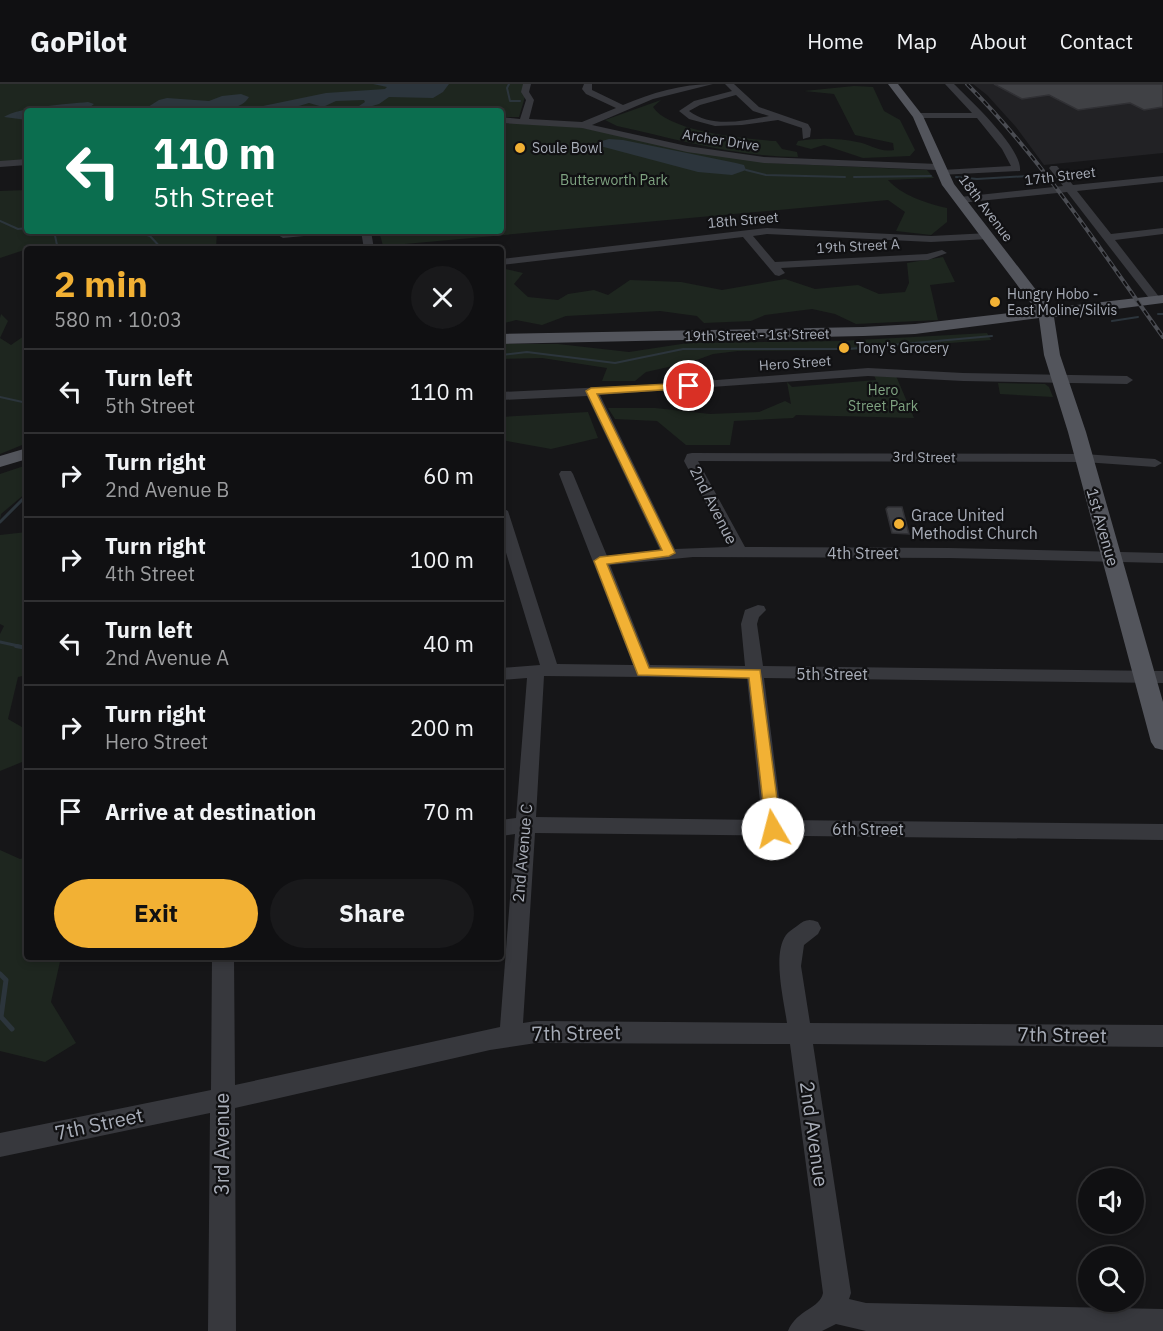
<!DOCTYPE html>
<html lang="en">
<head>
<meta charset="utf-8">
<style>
	:root { --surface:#101012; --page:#19191b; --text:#f1f3f6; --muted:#9c9d9f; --line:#303032; --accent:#f2b134 }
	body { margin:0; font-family:"IBM Plex Sans",sans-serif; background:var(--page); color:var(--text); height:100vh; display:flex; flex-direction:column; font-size:22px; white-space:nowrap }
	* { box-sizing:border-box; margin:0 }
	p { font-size:20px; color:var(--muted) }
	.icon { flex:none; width:33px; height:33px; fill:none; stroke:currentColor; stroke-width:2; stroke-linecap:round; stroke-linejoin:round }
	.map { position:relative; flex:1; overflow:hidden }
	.sheet { position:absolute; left:24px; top:162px; width:480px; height:714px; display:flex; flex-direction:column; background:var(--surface); border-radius:6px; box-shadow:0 3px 9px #0003,0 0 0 2px var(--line) }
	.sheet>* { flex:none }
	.top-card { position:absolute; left:24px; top:24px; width:480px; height:126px; border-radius:6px; box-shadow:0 3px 9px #0003,0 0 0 2px var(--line); background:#0b6e4f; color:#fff; overflow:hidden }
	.controls { position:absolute; left:1078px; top:1084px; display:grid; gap:12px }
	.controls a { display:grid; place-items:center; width:66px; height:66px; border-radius:50%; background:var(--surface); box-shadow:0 3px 9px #0003,0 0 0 2px var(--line); font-size:30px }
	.pin { position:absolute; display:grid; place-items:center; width:51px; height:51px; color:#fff; margin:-26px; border:3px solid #fff; border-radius:50%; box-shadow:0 2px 6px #0007 }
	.me { position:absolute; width:66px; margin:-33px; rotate:352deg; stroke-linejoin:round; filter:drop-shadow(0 0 4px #0008) }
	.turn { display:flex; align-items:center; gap:21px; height:126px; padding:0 30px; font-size:27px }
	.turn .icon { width:78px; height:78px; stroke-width:2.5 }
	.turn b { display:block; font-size:42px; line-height:51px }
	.round { display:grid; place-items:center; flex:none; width:63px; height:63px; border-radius:32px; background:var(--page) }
	.head { display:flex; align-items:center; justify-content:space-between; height:102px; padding:0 30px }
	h1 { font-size:36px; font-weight:700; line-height:45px; color:var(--accent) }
	.primary-button { display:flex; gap:12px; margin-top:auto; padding:12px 30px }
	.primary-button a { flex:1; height:69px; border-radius:36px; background:var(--accent); color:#111; font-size:24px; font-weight:700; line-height:69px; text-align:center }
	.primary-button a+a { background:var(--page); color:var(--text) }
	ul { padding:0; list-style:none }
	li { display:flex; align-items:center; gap:18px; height:84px; padding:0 30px; border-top:2px solid var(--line) }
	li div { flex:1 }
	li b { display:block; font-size:22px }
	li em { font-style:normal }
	header { display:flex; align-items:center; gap:36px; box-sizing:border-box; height:84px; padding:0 30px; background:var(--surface); border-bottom:2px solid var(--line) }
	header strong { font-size:28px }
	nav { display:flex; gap:33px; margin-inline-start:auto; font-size:21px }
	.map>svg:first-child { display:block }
	.built { fill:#222225 }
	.green { fill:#1e261f }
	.water { fill:#2c353c }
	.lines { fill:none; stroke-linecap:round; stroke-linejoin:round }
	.stream-far3 { stroke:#2c353c; stroke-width:2 }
	.stream-far2 { stroke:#2c353c; stroke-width:3 }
	.stream-far1 { stroke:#2c353c; stroke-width:4 }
	.stream { stroke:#2c353c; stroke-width:5 }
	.building { fill:#404145; stroke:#303034; stroke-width:1.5 }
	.minor { fill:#37383d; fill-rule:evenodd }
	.major { fill:#53555c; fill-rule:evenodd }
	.rail-casing { stroke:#4a4c52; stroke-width:4 }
	.rail { stroke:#111113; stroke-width:2; stroke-dasharray:6; stroke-linecap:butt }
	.route { fill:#f2b134; stroke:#9d7322; stroke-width:1.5 }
	.poi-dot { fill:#f2b134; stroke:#111113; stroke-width:2 }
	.labels { text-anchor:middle; stroke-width:4.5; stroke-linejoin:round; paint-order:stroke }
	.far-street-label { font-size:14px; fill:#a8adb8; stroke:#111113 }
	.far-poi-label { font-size:14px; fill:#a8adb8; stroke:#111113; text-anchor:start }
	.far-park-label { font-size:14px; fill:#7fa381; stroke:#111113 }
	.street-label { font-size:16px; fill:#a8adb8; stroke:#111113 }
	.poi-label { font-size:16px; fill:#a8adb8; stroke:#111113; text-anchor:start }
	.near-street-label { font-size:20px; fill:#a8adb8; stroke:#111113 }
</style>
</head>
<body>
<header>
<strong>GoPilot</strong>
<nav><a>Home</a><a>Map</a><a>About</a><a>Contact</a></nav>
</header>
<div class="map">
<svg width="1163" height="1247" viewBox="0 0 1163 1247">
	<rect width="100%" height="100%" fill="#161618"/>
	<path class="built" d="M973,0h190v69l-119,12 -28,-38 -29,-32z"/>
	<path class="green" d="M0,0h525v13l-6,20h-18v-6h-474v49l-27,2z
		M854,2l19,1 11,24 16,9 15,30 -5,6 -47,2 -39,-13 -13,4 -15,-4 2,-4c20,-3 40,-3 59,1 13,2 23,11 37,8l-1,-7 -38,-8 -21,-41 -30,-3z
		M661,16l-8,7c16,25 94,32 123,34l6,8 15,3 1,5c-61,0 -122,-18 -181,-31l-12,-6z
		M501,39l71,3 197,37 158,7 7,8 -46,2c13,15 40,24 59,28v14l-16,13 -35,-4 9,-19 -17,-12 -505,46 -4,-15h122z
		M27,106v41h154l4,2 3,-2h29l-1,18h-189l-27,9v-67z
		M943,173l12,25 -25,3 8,35 -82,4 -21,-10 -23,-5 -47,6 -14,6 -47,2 -7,-7 -37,-5 -94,5 -24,9 -26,-5 -15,4v-56l22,5 -9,11 14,13 30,3 10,-6 26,-4 14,5 22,-15 51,2 41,8 63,-11 30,10 43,-4 21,9 26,-2 4,-9 -2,-20z
		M1,230l7,7 -8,17 11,7 16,-11v109l-27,11v-136z
		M987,249l4,7 -138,10 -115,1 -25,3 -22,8 -45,10 -11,9h-33l5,-13 -65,-10 -41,1v-15h57l71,8 59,-9 152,-2z
		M874,291l22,1 18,42 -118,-3 -3,3 -59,3 -4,24h-44l-29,-24 -42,-2 -7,-11h47l55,6 49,-2 26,-11 6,3 -4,-22 5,5 84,-7z
		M998,299l47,1 4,3 4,10 -53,-3z
		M588,328l10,26 -47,11 -50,-9v-23z
		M27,381v27l-26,22 -1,6v-46z
		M27,448v143l-9,2 -10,42 19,11v30l-27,11v-137l4,-8 -4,-2v-89z
		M0,766l20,9 7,-2v100h34l-10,45 25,41 -31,19 -45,-11z"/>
	<path class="water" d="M373,0h76l-6,8 -10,6 -44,-1 -10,7 -24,7h-11l2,-4 13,-1 6,-4 -1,-2 -28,1 -13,6 -14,-4 -17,5 -29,-2 63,-13 59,-4 2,-2z
		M241,10l8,3c-12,22 -72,13 -94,12l-7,-2 11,-7 8,-2 42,3 13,-5z
		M88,18l6,2 -9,7h-58v9l-23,-3c15,-10 64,-13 84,-15z
		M609,55l14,1 113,23 8,2 2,5 -14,5 -34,-3 -98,-26 2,-5z"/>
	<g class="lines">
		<path class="stream-far3" d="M509,0l-2,4 3,13h10
			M746,86l20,5 79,2
			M854,93l77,-1
			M956,93l21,2 69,-4
			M0,137l18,8 9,-1
			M54,147l3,14 5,4
			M135,147l15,5 12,13
			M1158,230h5
			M1112,237l26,-4
			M501,271l26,-3 88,11 68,-14h165l144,-13
			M0,313l27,6"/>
		<path class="stream-far2" d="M0,438l27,-27
			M0,558l23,5"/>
		<path class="stream-far1" d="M16,562l11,2"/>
		<path class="stream" d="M0,890l6,6 -5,37 11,12"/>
	</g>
	<path class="building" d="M994,0h169v23l-19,3 -14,-7 -52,7 -29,-15 -27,4z
		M888,423h14l7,27 -17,-1 -6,-24z"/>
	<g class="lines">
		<path class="minor" d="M523,0h8l-2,8 5,8 -5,19 53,3 34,-14 -30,-14 -4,-5 2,-5h8v6l31,15c28,-12 59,-21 90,-21l-60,15 -61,26 95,21 77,11 174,7 5,3 -5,3 -174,-7 -77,-11 -105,-24 -81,-5v-6l19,2 6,-19 -5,-8z
			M725,0h9l25,23 49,17 3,5 -1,8 -7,2 -1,-11 -24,-8 -36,5 -27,1 -26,-7 -10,-8 15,-10 38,-10zM736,11l17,16 16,5c-26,5 -58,12 -80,-5l11,-6z
			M945,0h9c16,16 69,65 66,87l-81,4v-4l3,-1 69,-4 -9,-17 -25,-31h-62l-1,-2 4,-3h54z
			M27,75v6l-27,2v-6z
			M1051,82h6l16,19 90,-9v6l-86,9 34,43 52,-6v6l-48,6 45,58v4h-8l-85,-110 -107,11 -5,-3 5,-3 103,-11 -14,-18z
			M767,144l164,8 58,-3 5,3 -5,3 -58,3 -164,-8 -14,2 22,26 152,-8 15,-4 5,3 -19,7 -147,8 4,5 -6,3 -4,-1 -32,-38 -242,28v-6z
			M292,147h38l-5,3 -42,4 -5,-3z
			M361,147h10l3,18h-10z
			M868,284l95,5 164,3 6,4 -6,4 -164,-3 -95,-5 -268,19 75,154 54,-2 -45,-86 3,-7 5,-1 392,1 71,5 7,4 -7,4 -71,-5 -386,-1 47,86 204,1 214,5v10l-214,-5 -256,-1 -83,8 40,100 95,1 -4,-42 4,-14 13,-5 6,1 2,4 -7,7 -2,7 6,42 400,5v12l-399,-5 18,142 381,4v16l-628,-7 -12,190 13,-2 251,2c-3,-22 -15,-69 -1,-88 2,-3 7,-6 11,-9 7,-6 12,-8 21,-4l3,6 -3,6 -14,11 -3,21 9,57 353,2v22l-350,-3 38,249 -2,6 17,4 297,6v22h-297l-30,-7 -14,7h-34c9,-22 32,-22 35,-38l-33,-249 -254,-1 -46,7 -255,58 1,223h-28l2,-218 -210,44v-24l211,-43 1,-133h22l1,128 265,-58 15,-193 -14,2v-16l15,-2 11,-140 -26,2v-12l39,-3 -39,-129v-29l7,4 49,153 76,1 -74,-191 2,-3h10l2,3 34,82 53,-6 -73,-154 -86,4v-8l166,-8zM544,592l203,2 15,142 -226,-3z"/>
		<path class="major" d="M888,0h10l25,32 31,68 96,124 113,-13v8l-109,14 6,38 26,77 77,270v48l-8,-2 -4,-6 -83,-310 -24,-77 -5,-37 -124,16 -52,2 -362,8v-10l362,-7 52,-3 121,-14 -94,-125 -29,-68z
			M27,364v11l-27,8v-11z"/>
		<defs>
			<path id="rail" d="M967,0c76,76 134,167 196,253"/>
		</defs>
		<use href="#rail" class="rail-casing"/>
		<use href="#rail" class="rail"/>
	</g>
	<path class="route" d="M689,299l4,1v4l-96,6 78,159 -6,3 -62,8 42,104 111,2 21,159 -2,4h-11l-2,-4 -17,-151 -111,-3 -44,-114 6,-4 62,-7 -76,-159 5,-3z"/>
	<g class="poi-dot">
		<circle cx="520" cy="64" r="6"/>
		<circle cx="995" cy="218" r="6"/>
		<circle cx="844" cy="264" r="6"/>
		<circle cx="899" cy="440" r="6"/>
	</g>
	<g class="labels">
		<g class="far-street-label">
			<text transform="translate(721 56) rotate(9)" y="5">Archer Drive</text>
			<text transform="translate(1060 92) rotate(-7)" y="5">17th Street</text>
			<text transform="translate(986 124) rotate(53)" y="5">18th Avenue</text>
			<text transform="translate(743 136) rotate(-5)" y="5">18th Street</text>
			<text transform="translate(858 162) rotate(-3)" y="5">19th Street A</text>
			<text transform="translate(757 251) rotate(-1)" y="5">19th Street - 1st Street</text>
			<text transform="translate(795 279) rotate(-4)" y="5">Hero Street</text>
			<text transform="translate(924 373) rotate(1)" y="5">3rd Street</text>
		</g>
		<g class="far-poi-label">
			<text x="532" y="69">Soule Bowl</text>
			<text x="1007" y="215">Hungry Hobo -<tspan x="1007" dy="16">East Moline/Silvis</tspan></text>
			<text x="856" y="269">Tony's Grocery</text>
		</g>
		<g class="far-park-label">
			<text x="614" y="101">Butterworth Park</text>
			<text x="883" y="311">Hero<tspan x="883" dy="16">Street Park</tspan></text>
		</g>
		<g class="street-label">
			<text transform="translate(714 421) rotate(63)" y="6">2nd Avenue</text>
			<text transform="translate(1103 443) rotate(74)" y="6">1st Avenue</text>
			<text x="863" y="475">4th Street</text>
			<text x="832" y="596">5th Street</text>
			<text x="868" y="751">6th Street</text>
			<text transform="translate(522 769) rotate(-85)" y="6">2nd Avenue C</text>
		</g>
		<g class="poi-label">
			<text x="911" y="437">Grace United<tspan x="911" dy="18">Methodist Church</tspan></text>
		</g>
		<g class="near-street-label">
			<text transform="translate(576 949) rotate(-1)" y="7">7th Street</text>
			<text transform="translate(1062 951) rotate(1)" y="7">7th Street</text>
			<text transform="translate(99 1040) rotate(-12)" y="7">7th Street</text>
			<text transform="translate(814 1050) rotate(82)" y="7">2nd Avenue</text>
			<text transform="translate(222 1060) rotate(-90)" y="7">3rd Avenue</text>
		</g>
	</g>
</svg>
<div class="controls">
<a><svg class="icon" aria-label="sound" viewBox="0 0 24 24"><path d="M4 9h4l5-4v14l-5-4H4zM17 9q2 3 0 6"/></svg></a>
<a><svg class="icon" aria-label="search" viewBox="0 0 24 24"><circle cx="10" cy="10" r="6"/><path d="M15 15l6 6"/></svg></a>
</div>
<div class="pin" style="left:689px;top:302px;background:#d93025"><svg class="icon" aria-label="arrive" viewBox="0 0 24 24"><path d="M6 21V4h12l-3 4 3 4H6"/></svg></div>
<svg class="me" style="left:773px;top:745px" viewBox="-20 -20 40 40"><circle r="19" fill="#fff"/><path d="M0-13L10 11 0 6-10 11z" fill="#f2b134"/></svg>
<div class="top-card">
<div class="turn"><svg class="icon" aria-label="left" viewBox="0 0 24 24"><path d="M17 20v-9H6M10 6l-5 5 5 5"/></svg><div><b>110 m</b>5th Street</div></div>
</div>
<section class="sheet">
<div class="head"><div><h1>2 min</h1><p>580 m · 10:03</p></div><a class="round"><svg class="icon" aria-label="close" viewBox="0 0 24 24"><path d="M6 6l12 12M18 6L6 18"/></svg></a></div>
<ul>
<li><svg class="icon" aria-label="left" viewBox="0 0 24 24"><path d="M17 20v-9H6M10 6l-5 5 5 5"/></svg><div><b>Turn left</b><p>5th Street</p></div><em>110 m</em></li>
<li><svg class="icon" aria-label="right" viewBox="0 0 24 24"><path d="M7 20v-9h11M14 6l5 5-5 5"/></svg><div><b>Turn right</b><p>2nd Avenue B</p></div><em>60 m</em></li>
<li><svg class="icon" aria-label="right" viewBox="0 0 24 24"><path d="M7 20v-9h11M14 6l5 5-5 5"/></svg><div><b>Turn right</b><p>4th Street</p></div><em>100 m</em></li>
<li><svg class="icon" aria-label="left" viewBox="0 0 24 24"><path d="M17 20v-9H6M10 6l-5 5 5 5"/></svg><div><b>Turn left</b><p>2nd Avenue A</p></div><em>40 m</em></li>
<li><svg class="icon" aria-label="right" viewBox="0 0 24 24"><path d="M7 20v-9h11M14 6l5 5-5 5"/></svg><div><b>Turn right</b><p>Hero Street</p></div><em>200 m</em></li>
<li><svg class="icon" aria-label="arrive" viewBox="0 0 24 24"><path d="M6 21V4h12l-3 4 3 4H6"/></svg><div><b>Arrive at destination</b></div><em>70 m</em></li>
</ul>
<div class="primary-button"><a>Exit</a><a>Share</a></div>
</section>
</div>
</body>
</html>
